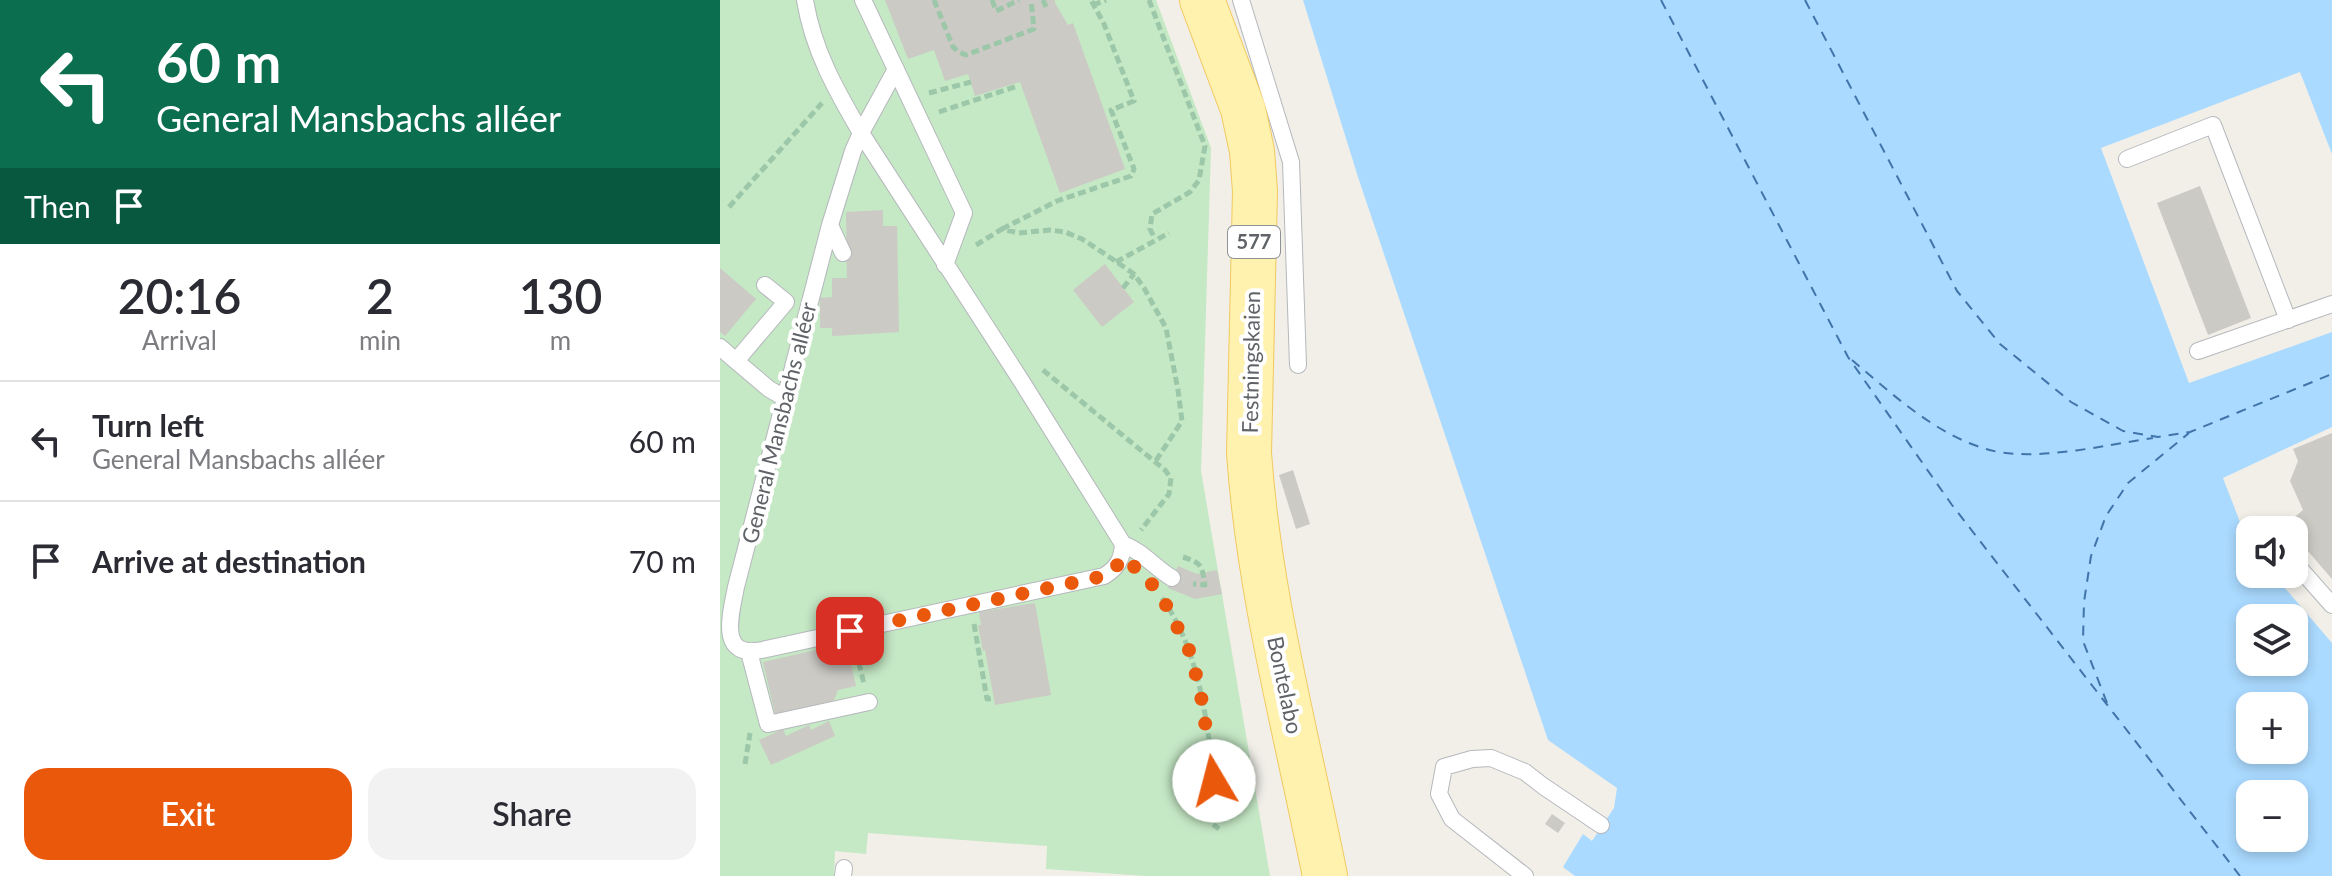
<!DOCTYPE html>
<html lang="en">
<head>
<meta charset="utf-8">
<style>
	:root { --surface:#fff; --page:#f2f2f3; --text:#2b2b33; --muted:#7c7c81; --line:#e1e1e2; --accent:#ea580c }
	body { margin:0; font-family:Lato,sans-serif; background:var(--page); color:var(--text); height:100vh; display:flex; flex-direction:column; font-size:30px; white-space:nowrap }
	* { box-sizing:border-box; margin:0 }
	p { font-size:26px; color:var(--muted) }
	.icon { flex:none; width:44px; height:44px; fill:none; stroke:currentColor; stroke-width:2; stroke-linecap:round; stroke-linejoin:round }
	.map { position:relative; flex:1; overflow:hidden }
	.details { display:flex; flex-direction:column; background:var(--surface); width:720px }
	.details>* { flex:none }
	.top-card { background:#0b6e4f; color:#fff; overflow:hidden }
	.fabs { position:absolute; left:1516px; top:516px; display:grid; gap:16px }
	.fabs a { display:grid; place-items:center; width:72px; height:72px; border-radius:16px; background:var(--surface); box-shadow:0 4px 12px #0003; font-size:40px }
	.pin { position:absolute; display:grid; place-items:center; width:68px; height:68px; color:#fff; margin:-34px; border-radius:16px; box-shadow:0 4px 12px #0006 }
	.me { position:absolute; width:88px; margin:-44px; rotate:352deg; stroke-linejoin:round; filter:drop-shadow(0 0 6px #0008) }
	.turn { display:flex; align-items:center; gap:28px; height:168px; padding:0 24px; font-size:36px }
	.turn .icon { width:104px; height:104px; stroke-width:2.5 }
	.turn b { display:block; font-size:56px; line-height:68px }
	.then { display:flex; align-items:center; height:76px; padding:0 24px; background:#0003; gap:16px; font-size:30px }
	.eta { display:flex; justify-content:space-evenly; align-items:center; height:136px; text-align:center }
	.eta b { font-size:48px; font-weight:600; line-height:56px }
	.action { display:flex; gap:16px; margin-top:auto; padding:16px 24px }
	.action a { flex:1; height:92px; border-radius:24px; background:var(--accent); color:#fff; font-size:32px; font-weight:600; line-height:92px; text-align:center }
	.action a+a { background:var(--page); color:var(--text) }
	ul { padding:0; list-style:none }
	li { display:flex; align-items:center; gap:24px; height:120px; padding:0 24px; border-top:2px solid var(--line) }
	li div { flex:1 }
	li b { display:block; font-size:30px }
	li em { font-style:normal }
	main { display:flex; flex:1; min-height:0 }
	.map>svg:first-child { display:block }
	.green { fill:#c5e8c5 }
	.water { fill:#aadaff; fill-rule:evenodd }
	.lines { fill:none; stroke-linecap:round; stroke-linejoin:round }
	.ferry { stroke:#4174aa; stroke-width:2; stroke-dasharray:10 8; stroke-linecap:butt }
	.building { fill:#cccac5 }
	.lane-casing { stroke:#b5b8bc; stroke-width:18 }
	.primary-casing { stroke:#f2c960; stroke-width:46 }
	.path { stroke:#9cc7a9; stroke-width:5; stroke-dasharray:8 4; stroke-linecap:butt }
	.lane { stroke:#fff; stroke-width:16 }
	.primary { stroke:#fff2af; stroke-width:44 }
	.route { stroke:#ea580c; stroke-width:14; stroke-dasharray:0 25.2 }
	.labels { text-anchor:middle; stroke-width:8; stroke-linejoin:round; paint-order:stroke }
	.shield { fill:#fff; stroke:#8f9295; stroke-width:2 }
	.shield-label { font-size:20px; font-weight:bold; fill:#5f6368 }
	.street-label { font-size:22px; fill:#5f6368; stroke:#fff }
</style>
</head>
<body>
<main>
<section class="details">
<div class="top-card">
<div class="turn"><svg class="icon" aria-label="left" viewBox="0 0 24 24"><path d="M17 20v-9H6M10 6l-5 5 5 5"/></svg><div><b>60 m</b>General Mansbachs alléer</div></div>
<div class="then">Then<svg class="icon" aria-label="arrive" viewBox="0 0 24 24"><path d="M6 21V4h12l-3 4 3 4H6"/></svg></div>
</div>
<div class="eta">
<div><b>20:16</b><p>Arrival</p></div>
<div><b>2</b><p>min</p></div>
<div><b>130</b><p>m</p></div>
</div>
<ul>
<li><svg class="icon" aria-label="left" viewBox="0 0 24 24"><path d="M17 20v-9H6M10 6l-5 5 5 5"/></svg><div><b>Turn left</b><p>General Mansbachs alléer</p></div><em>60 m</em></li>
<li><svg class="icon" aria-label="arrive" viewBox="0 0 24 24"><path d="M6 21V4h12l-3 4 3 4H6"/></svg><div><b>Arrive at destination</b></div><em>70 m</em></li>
</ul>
<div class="action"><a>Exit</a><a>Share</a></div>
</section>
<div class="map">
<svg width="1612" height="876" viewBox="0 0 1612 876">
	<rect width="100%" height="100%" fill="#f1efe8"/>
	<path class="green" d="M0,0h436l55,148 -10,323 69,405h-125l-99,-7 1,-23 -179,-13 -2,21 -31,-3 -1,25h-114z"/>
	<path class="water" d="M583,0h1029v154l-32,-82 -199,76 88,235 143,-51v95l-109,51 27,70v26h23l59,69v233h-757l-12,-9 20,-33 9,7 22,-33 3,-20 -69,-48 -190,-563zM1530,618h44v44h-44zM1530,706h44v44h-44zM1530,794h44v44h-44z"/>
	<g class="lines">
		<path class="ferry" d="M941,0l187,357 104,148 288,371
			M1085,0l152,291 43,53 71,58 52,29 35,6 32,-5 142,-58
			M1132,360c40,34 83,74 134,89 46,14 119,-4 167,-11
			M1387,703l-24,-62 1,-39 7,-46 15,-40 22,-33 61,-50"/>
	</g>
	<path class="building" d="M165,0h170v3l13,22 5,-2 52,146 -65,24 -40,-111 -45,14 -7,-22 -23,7 -11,-31 -26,9z
		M1480,186l51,132 -43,17 -51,-132z
		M163,210v16h14l2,106 -67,4v-8h-12v-30l12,-1v-19h15l-1,-66z
		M385,264l29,38 -32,25 -29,-37z
		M0,268l36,31 -31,37 -5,-4z
		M1612,433v146l-38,-44v-5h-4l-5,-5 18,-15 -13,-29 8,-20 -5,-12z
		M573,470l17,54 -14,5 -17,-54z
		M458,566l19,8 20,-4 5,24 -27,5 -27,-11z
		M315,603l16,92 -56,10 -10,-55 -2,1 -5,-26h3l-2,-13z
		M126,643l10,43 -18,4 -4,10 -5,4 -53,14 -13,-56z
		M109,721l6,15 -64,29 -12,-25 24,-11 3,7 23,-11 2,5z
		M832,814l13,9 -7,10 -13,-9z"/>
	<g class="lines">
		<defs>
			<path id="lane" d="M85,0c8,50 31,90 56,133l35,-64
				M143,0l101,213 -19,52
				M521,0l50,162 7,203
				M141,133l161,249 101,162c-1,16 -6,24 -19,32l-342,74c-42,8 -33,-29 -26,-63l94,-362 23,-74z
				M1407,159l86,-34 75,195
				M110,225l13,28
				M45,285l21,17 -50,59 33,28 16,9
				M0,347l16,14
				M1478,351l134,-47
				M403,544c19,7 32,24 49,34
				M1574,562l38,43
				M29,652l19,72 101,-22
				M123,876l1,-8
				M805,876l-73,-57 -13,-25 5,-27 28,-8 19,-1 34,14 18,14 58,39"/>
			<path id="primary" d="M482,0l41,109 9,42 3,40 -6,262c10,143 48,282 76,423"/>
		</defs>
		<use href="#lane" class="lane-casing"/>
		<use href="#primary" class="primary-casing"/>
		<path class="path" d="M214,0l19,47 6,5 7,3 68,-26 -3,-29
			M272,0l4,11 23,-11
			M323,0l3,7
			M429,0l56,146 -6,34 -9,12 -38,22 -2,15 5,10
			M373,5l13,-5
			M209,93l42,-11
			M219,112l79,-26
			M9,207l93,-104
			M282,229l55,-28 74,-25 3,-7 -23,-59 23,-9 -30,-77 -13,-24
			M256,245l26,-16 17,4 31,-3 15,2 17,7 23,15 29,20 10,14 22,40 12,62 4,31 -27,41
			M396,262l53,-29
			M403,288l11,-14
			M323,370l122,100 6,8 -2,16 -28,36
			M463,557c19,6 19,9 22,28l-12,-1
			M442,598c43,61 46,140 56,212l-8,12 9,7
			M254,624l13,75 7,-1
			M136,651l8,33
			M25,764l5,-31"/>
		<use href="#lane" class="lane"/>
		<use href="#primary" class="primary"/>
	</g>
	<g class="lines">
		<path class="route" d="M130,631l254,-55 11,-7 7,-12 25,20 18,26 26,51 10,42 13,85"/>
	</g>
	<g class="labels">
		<rect class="shield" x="508" y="226" width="52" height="32" rx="6"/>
		<g class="shield-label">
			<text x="534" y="249">577</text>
		</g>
		<g class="street-label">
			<text transform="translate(531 362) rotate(-89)" y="8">Festningskaien</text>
			<text transform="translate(59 423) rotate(-76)" y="8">General Mansbachs alléer</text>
			<text transform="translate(565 685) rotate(78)" y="8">Bontelabo</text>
		</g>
	</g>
</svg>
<div class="fabs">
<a><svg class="icon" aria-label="sound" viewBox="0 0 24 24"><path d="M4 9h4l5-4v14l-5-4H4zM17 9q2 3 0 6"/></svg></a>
<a><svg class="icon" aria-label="layers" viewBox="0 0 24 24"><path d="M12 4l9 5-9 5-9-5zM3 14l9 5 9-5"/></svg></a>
<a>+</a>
<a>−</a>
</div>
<div class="pin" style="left:130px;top:631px;background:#d93025"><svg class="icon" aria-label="arrive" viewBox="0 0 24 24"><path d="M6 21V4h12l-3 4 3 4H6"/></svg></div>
<svg class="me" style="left:494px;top:781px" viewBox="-20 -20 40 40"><circle r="19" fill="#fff"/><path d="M0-13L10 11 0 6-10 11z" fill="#ea580c"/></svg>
</div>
</main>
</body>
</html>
